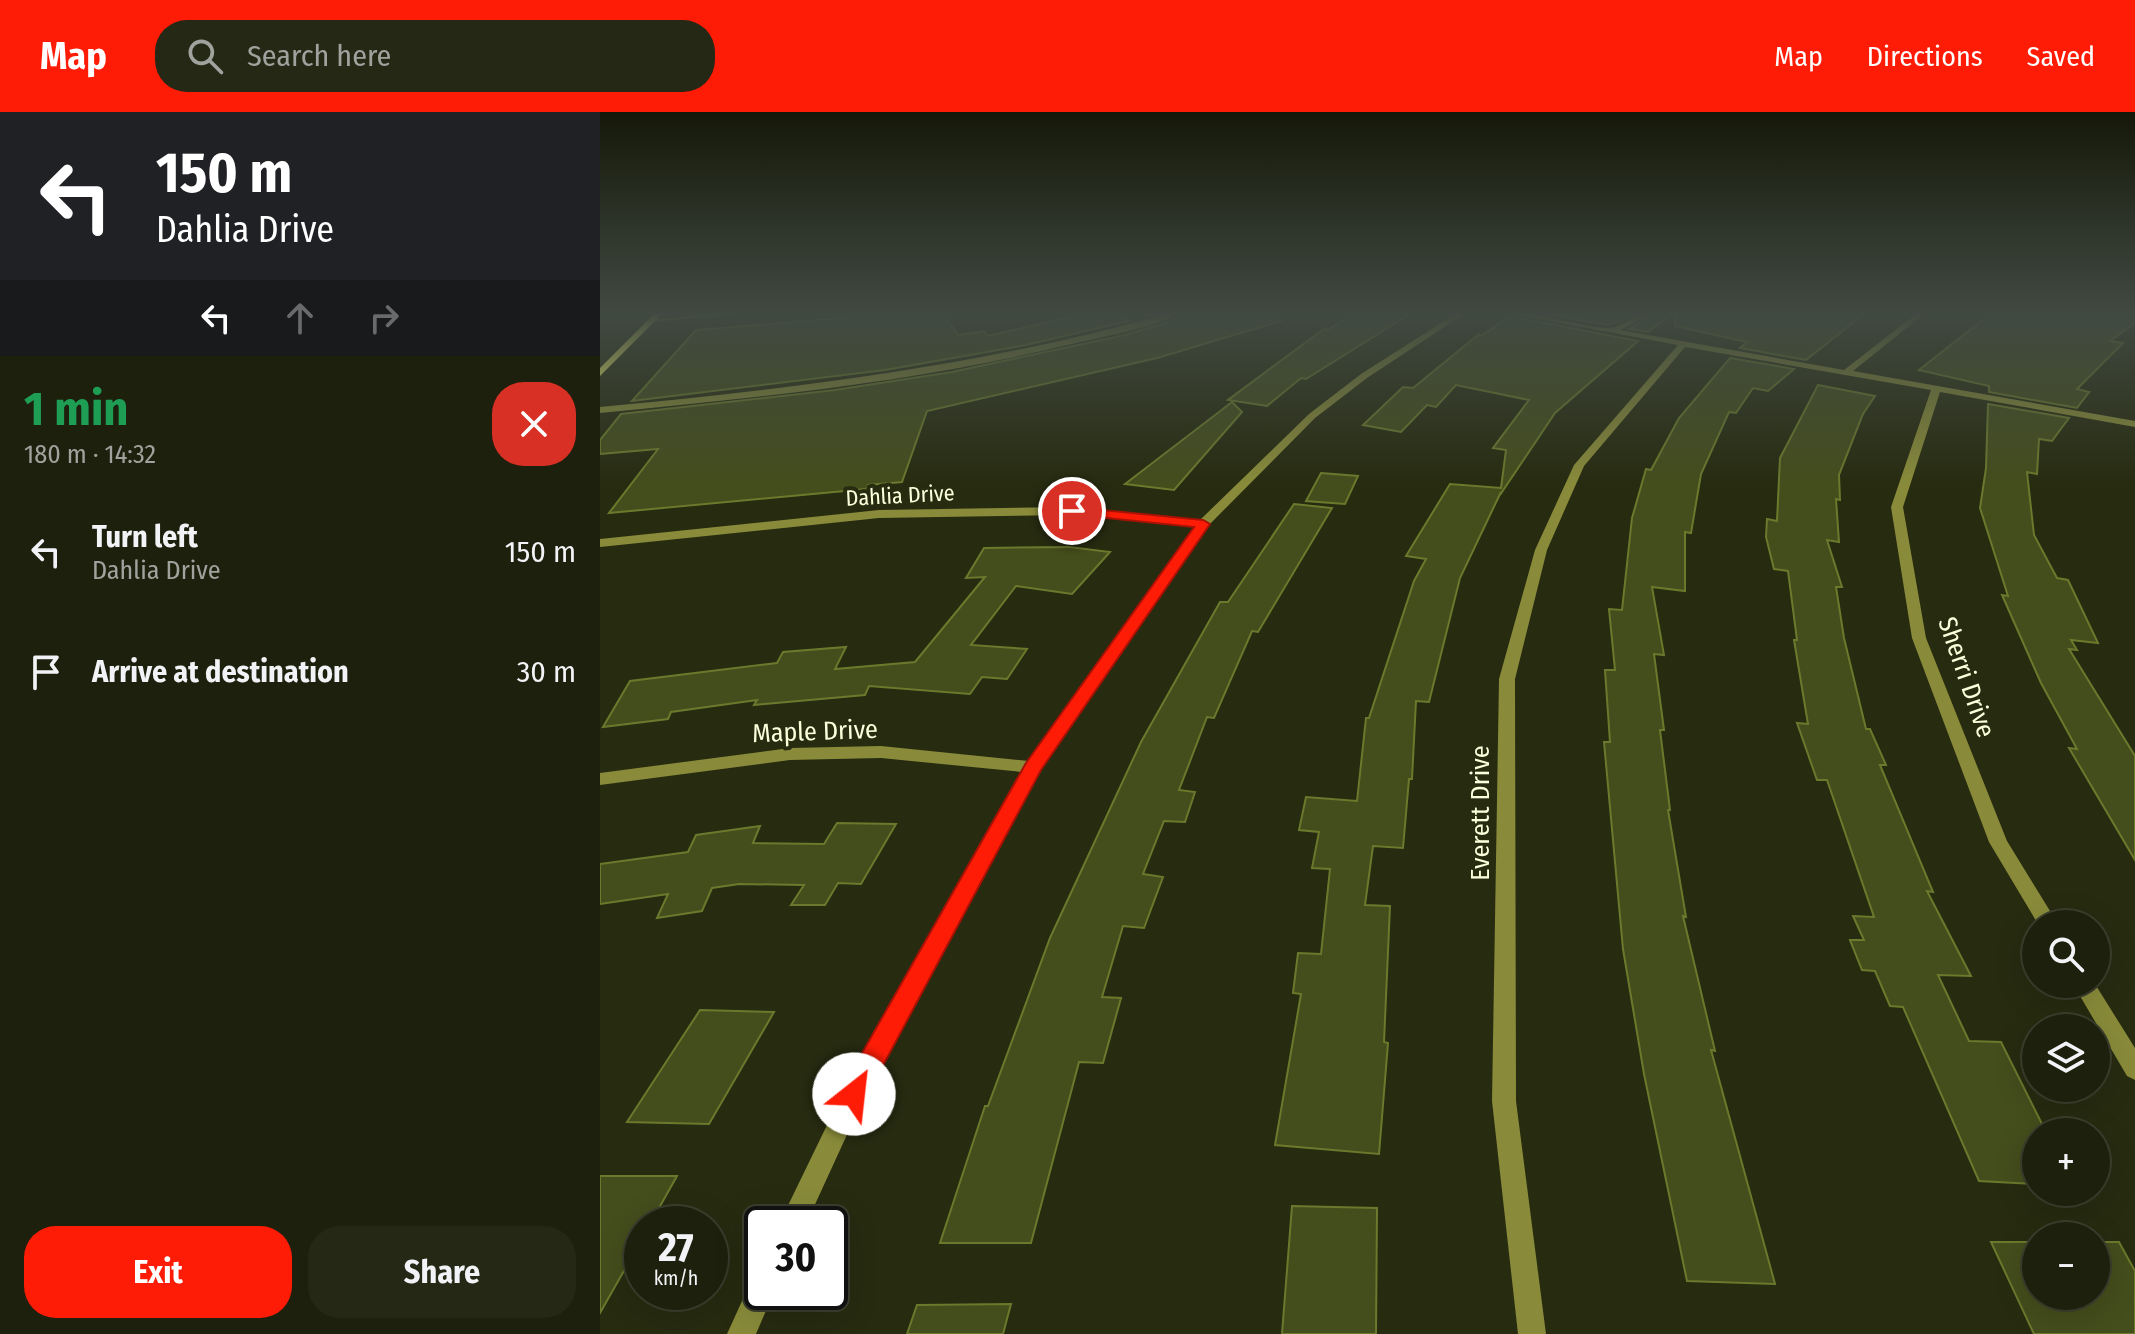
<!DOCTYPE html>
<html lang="en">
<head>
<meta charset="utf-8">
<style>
	:root { --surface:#1d200c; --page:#252815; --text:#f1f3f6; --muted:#a0a39d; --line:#3b3e2d; --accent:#ff1c07 }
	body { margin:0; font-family:"Fira Sans Condensed",sans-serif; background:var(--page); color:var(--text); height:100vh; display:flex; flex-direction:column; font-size:30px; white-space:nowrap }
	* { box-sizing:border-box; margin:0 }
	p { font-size:26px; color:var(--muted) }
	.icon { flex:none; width:44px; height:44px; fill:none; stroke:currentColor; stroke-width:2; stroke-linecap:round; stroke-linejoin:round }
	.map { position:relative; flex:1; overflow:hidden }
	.details { display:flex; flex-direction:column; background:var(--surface); width:600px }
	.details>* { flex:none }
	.banner { background:#202124; color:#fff; overflow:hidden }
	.fabs { position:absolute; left:1422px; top:798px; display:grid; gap:16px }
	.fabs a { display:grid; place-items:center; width:88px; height:88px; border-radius:50%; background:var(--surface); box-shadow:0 8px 32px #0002,0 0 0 2px var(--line); font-size:40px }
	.speed { position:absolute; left:24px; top:1094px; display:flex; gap:16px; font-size:40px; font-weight:700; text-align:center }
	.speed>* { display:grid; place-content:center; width:104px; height:104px; border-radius:50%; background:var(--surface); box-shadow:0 8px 32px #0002,0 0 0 2px var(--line); line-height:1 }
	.speed small { font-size:20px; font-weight:400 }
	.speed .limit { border:4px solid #111; border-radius:12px; background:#fff; color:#111 }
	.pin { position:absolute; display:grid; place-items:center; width:68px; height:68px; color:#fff; margin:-34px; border:4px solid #fff; border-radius:50%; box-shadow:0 2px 8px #0007 }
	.me { position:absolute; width:88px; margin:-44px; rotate:29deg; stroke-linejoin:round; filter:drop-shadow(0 0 6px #0008) }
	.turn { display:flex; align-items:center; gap:28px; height:168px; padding:0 24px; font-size:36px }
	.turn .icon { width:104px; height:104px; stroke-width:2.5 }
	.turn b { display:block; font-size:56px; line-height:68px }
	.lanes { display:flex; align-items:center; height:76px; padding:0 24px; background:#0003; justify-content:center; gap:40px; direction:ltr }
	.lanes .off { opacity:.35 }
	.round { display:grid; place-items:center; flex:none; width:84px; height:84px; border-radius:32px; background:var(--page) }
	.overview { display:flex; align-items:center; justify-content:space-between; height:136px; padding:0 24px }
	h1 { font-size:48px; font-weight:700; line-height:60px; color:#1e9e55 }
	.cta { display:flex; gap:16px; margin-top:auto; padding:16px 24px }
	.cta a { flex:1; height:92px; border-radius:32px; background:var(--accent); color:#fff; font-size:32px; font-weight:700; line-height:92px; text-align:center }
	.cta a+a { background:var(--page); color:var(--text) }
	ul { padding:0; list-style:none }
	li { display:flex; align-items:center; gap:24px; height:120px; padding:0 24px }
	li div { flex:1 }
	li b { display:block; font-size:30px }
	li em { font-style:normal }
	header { display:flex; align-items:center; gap:48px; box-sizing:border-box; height:112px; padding:0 40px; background:var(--accent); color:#fff }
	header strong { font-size:38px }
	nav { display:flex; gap:44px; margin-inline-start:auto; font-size:28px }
	.search { width:560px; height:72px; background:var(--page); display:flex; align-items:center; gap:20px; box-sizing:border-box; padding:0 28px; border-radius:32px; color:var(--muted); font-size:30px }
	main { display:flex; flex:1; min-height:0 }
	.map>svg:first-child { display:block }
	.building { fill:#444d1c; stroke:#6b792d; stroke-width:2 }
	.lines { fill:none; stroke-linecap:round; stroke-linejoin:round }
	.minor { fill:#898b3a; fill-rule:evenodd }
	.secondary { fill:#feff72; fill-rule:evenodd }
	.route { fill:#ff1c07; stroke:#a61205; stroke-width:2 }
	.labels { text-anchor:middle; stroke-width:8; stroke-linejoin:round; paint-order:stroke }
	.far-street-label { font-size:22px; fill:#fbffdb; stroke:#272b10 }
	.street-label { font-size:26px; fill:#fbffdb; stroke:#272b10 }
</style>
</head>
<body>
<header>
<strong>Map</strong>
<div class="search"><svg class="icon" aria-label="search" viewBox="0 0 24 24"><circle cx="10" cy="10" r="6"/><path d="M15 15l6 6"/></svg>Search here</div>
<nav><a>Map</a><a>Directions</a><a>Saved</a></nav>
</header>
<main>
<section class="details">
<div class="banner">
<div class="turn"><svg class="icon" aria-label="left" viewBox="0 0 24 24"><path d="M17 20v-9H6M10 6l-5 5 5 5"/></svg><div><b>150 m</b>Dahlia Drive</div></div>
<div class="lanes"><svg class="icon" aria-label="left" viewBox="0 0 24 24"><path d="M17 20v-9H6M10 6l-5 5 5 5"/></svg><svg class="icon off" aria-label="ahead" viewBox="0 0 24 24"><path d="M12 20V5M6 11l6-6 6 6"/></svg><svg class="icon off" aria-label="right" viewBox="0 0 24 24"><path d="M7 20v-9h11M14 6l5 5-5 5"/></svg></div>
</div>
<div class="overview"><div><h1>1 min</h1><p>180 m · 14:32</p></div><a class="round" style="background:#d93025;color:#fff"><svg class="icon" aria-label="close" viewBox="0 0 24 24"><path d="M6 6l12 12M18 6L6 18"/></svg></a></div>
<ul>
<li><svg class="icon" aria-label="left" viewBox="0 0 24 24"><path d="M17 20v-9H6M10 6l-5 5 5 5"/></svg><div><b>Turn left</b><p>Dahlia Drive</p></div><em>150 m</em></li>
<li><svg class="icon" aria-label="arrive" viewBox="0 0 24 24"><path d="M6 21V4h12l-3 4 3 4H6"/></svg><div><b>Arrive at destination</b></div><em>30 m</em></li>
</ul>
<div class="cta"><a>Exit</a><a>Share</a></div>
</section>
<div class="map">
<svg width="1535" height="1222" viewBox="0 0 1535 1222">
	<rect width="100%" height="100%" fill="#272b10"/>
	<path class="building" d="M290,202h53l15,21 26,-4 4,5 95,-22h29l17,7 -103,24 -141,25 -253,31 64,-71z
		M581,202h99l1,7 -124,37 -230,53 -25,71 -34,3 -2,4 -257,24 49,-64 -58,5v-14l21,-26 214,-24 117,-18 173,-37 44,-13z
		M753,202h57l-104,65 -5,-1 -34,28 -39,-6 97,-72 2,2z
		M944,202h93l-29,11z
		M1053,202h19l-24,18 -19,-3z
		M1076,202h188l-58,46 -66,-12 7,-6 -72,-16z
		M1390,202h145v9l-25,18 13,2 -46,46 12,3 -12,16 -88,-16v-6l-70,-16z
		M910,204l128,25 -83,72 -55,82 1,-3 -41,86 -31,124 -13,-1 -4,78h-3l-6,69 -30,-2 -8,59 25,1 -6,136 4,1 -9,111 -104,-9 26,-151 -8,-1 5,-40 23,1 9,-85 -18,-1 7,-36 -20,-2 7,-33 51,4 9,-83h3l45,-137 12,-22 -20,-3 44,-72 51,4 5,-38 -13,-2 36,-48 -73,-15 -20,22 -9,-2 -26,27 -38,-7 40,-38 10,1 66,-54 2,2z
		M1130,246l64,11 -26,22 -15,-3 -17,25 -7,-1 -28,62 -10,59 -6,-1v59l-33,-4 12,68 -10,-1 10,76h-4l10,80h-2l18,107 -3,-1 32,135 -4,-1 64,234 -88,-3 -43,-207 -21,-125 -19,-207h6l-5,-72h10l-6,-61 13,1 10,-92 14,-49 5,1 28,-52z
		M1218,273l57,11 -12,18 -24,61 1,25 -4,-1 3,43 -12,-2 15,47h-6l8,51 22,91h4l16,36h-6l53,127 -6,-1 44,85 -33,-1 31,66 32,1 45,90h-10v52l-57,-3 -76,-174 -13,-1 -15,-35 -13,-1 -12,-30h14l-11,-24 21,1 -47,-137h-10l-20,-57 11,1 -14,-84h3l-9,-69 -14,-2 -8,-32 1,-18 10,2 3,-63z
		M632,290l10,10 -68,78 -49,-6z
		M1388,292l81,14 -17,23 -13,-2 -2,35 -10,-2 7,63 23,43 11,2 30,63 -27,-3 6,10 -8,-1 66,107v104l-66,-112 8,1 -36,-66 -39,-88 6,1 -28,-88 6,-40z
		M721,361l37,3 -13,28 -39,-3z
		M694,392l38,4 -74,124 -6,-1 -38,87 -7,-1 -28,73 16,2 -10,30 -21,-1 -21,53 20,3 -19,51 -21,-2 -21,71 19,1 -18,65 -24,-1 -48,181h-91l45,-137h3l62,-168 91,-196 79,-140h8z
		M469,435l41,5 -38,42 -56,-8 -45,59 56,4 -20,30 -25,-2 -12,17 -101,-8 -4,9 -111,10 3,-5 -86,12 -3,7 -65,8 27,-46 147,-18 6,-11 63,-5 -11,22 80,-7 70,-85 -19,1 18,-30z
		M237,711l59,1 -35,60 -23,-1 -13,22h-34l13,-20 -65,-1 -27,4 -10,23 -45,7 11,-24 -68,10v-40l88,-12 8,-17 64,-9 -7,17 71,1z
		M100,898l74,2 -65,112 -82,-2z
		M0,1064h77l-27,48h-8v15l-42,74z
		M692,1094l85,2 -1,126h-94z
		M1391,1130h45v54h60v-54h23l16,29v63h-101z
		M411,1192l-8,30h-96l10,-29z"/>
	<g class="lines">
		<path class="minor" d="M110,202h32l-90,8 -4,-2z
			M567,202h11c-25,14 -81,24 -111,31 -153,37 -310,53 -467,68v-6c192,-18 381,-41 567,-93z
			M855,202h9l-97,64 -52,40 -108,109 -167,242 -178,333 -56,122h-27l67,-138 176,-314 -141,-14 -91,2 -190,25v-12l190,-25 91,-2 148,15 166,-234 -123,-12 -193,3 -279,29v-8l279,-29 193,-3 128,13 109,-106 52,-40z
			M912,202c32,-2 64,13 96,14 14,0 26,-14 42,-14l-30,16 224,40 72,-56h8l-71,57 282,50v6l-195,-35 -37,115 23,131 81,203 51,83h-20l-49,-82 -77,-204 -21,-131 40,-117 -246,-43 -101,119 -37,84 -32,129 1,422 30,233h-28l-26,-233 7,-422 36,-129 39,-85 104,-120z
			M1473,872h22l40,64v32l-8,-4z
			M162,1163v17h12l-18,42h-29l25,-55z"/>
		<path class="secondary" d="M54,202h8l-62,62v-8z"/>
	</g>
	<linearGradient id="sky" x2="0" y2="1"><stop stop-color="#151809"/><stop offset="0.54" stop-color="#414a42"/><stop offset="1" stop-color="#414a42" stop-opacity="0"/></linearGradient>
	<rect width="1535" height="373" fill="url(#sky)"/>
	<path class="route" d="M472,395l131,13 7,4 -169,246 -178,333 -9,3 -10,-3 -4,-9 4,-9 182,-322 168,-236 -126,-13 -2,-3z"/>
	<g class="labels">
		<g class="far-street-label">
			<text transform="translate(300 383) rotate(-3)" y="8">Dahlia Drive</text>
		</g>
		<g class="street-label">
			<text transform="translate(1367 565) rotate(71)" y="9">Sherri Drive</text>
			<text transform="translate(215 619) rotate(-2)" y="9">Maple Drive</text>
			<text transform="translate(880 701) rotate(-90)" y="9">Everett Drive</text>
		</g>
	</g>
</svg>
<div class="fabs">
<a><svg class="icon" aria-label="search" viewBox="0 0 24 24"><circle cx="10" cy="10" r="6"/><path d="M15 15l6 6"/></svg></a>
<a><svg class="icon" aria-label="layers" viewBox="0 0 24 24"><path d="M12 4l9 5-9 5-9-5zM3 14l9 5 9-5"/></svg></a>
<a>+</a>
<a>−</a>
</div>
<div class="speed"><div>27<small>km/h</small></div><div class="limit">30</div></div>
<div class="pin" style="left:472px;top:399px;background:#d93025"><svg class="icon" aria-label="arrive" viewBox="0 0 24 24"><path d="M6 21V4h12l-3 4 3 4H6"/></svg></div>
<svg class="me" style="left:254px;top:982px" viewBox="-20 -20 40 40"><circle r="19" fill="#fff"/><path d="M0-13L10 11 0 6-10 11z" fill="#ff1c07"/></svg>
</div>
</main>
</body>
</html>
